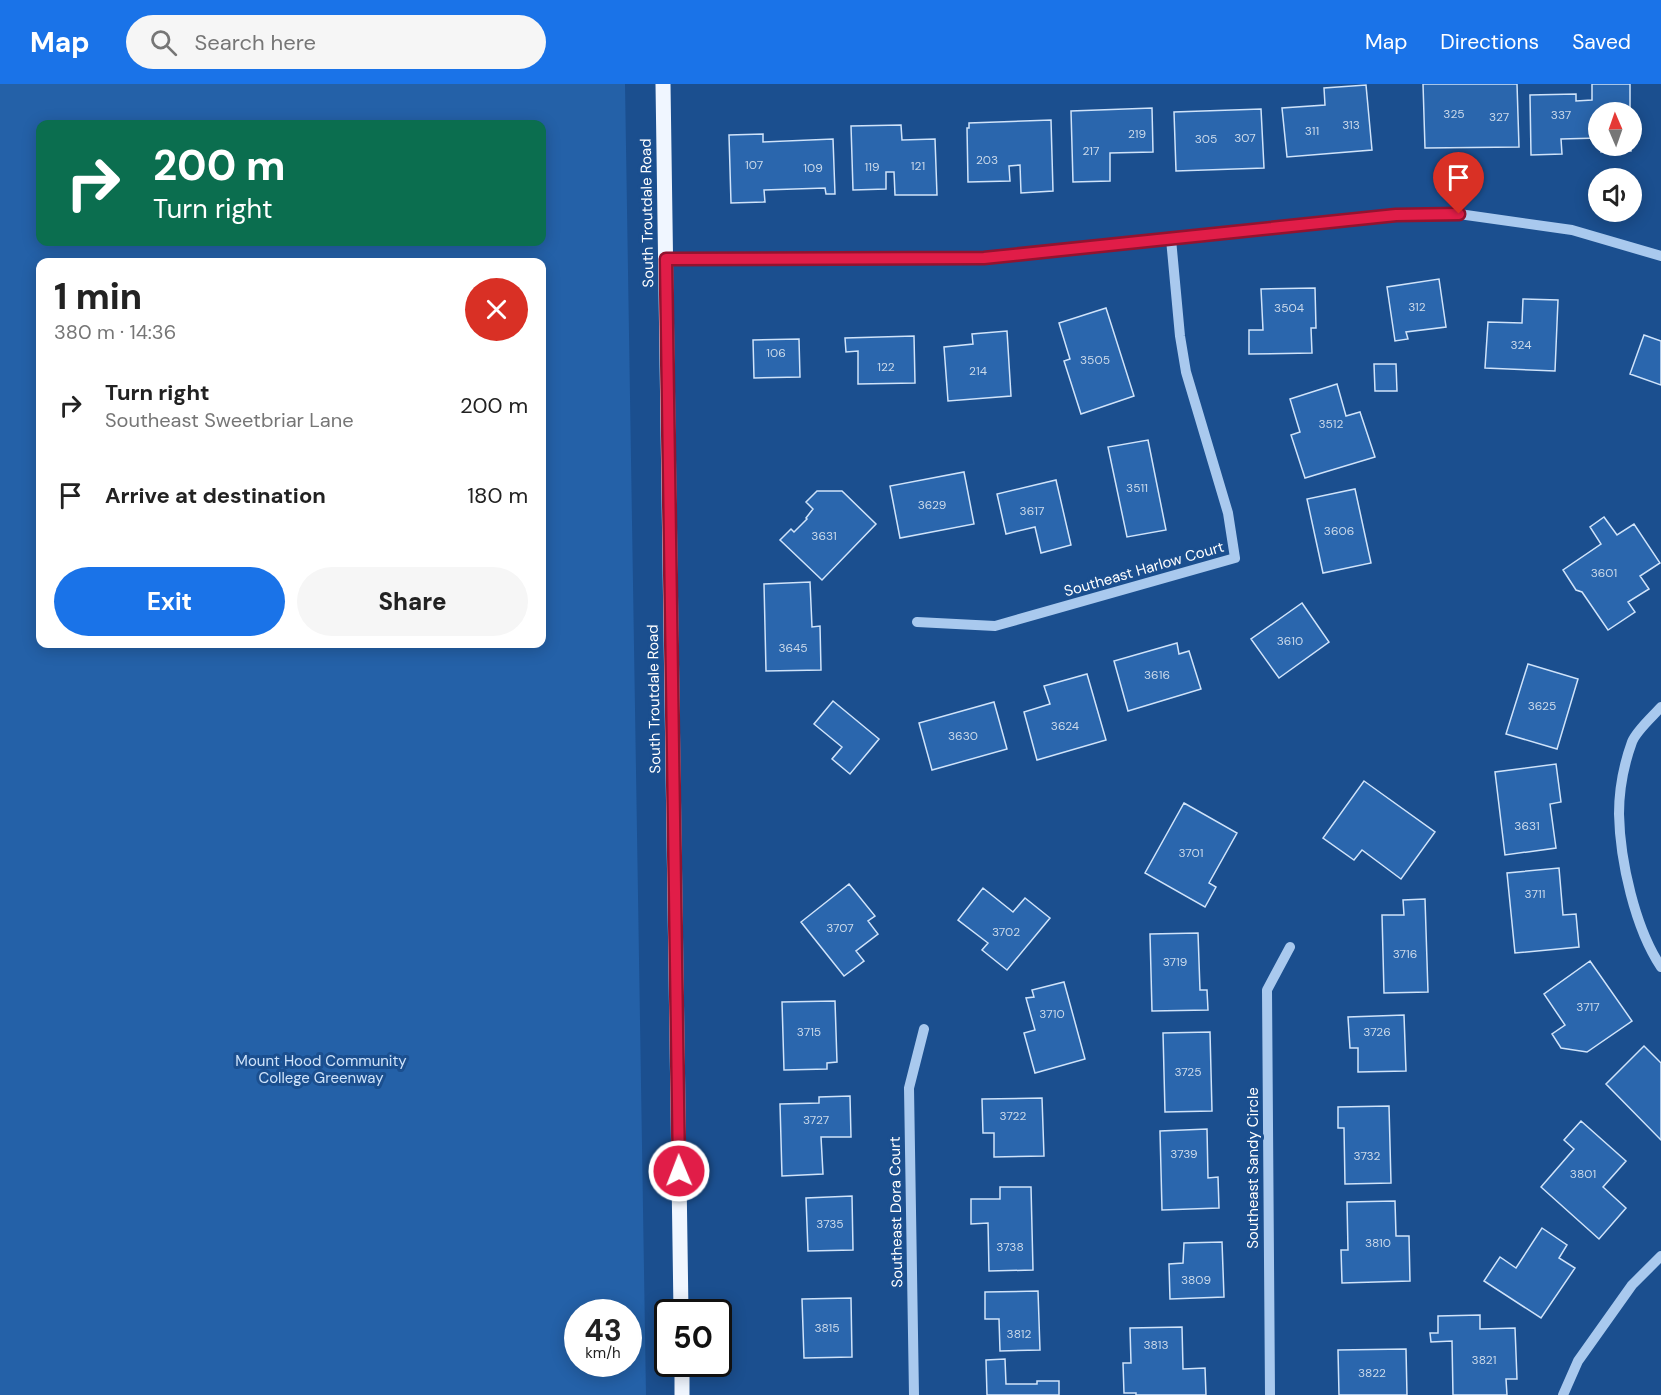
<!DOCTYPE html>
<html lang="en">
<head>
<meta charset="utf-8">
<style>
	:root { --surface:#fff; --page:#f6f6f6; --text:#222; --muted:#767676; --accent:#1a73e8 }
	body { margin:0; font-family:"DM Sans",sans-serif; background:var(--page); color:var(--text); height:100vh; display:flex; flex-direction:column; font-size:22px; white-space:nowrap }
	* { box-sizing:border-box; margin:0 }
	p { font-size:20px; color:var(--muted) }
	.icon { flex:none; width:33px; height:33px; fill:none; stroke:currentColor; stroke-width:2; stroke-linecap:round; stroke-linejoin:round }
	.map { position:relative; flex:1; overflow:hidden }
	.details { position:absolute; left:36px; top:174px; width:510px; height:390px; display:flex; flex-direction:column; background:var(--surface); border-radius:12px; box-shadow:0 3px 15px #0003 }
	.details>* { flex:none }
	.banner { position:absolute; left:36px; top:36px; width:510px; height:126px; border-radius:12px; box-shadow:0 3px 15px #0003; background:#0b6e4f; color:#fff; overflow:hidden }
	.needle { width:39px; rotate:358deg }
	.tools { position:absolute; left:1588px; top:18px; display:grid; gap:12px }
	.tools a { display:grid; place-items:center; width:54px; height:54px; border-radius:50%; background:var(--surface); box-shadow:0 3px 15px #0003; font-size:30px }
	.speed { position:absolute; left:564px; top:1215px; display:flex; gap:12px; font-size:30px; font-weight:700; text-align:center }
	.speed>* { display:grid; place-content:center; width:78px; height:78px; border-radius:50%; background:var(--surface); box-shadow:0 3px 15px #0003; line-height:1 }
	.speed small { font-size:15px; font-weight:400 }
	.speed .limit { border:3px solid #111; border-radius:9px; background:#fff; color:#111 }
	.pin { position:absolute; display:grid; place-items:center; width:51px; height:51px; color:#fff; margin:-62px -26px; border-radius:50% 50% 50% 0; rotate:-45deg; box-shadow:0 0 6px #0007 }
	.pin .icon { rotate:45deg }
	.me { position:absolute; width:66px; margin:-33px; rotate:359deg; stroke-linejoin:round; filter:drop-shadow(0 0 4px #0008) }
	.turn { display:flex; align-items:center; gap:21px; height:126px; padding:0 18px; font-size:27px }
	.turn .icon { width:78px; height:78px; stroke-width:2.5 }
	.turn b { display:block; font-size:42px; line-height:51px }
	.round { display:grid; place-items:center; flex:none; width:63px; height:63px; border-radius:32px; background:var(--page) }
	.head { display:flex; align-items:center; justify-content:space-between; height:102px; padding:0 18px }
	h1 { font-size:36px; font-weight:800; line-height:45px }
	.action { display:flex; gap:12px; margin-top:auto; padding:12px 18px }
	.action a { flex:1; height:69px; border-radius:36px; background:var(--accent); color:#fff; font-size:24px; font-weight:800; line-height:69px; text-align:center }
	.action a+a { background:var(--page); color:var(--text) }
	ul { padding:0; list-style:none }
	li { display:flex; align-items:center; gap:18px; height:90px; padding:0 18px }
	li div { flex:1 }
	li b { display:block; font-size:22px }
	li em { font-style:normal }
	header { display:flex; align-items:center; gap:36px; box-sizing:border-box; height:84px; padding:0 30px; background:var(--accent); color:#fff }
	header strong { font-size:28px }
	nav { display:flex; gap:33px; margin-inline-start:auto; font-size:21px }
	.search { width:420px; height:54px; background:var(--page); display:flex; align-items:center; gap:15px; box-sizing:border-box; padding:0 21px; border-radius:33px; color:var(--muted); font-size:22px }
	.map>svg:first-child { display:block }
	.green { fill:#2461a8; fill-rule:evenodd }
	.building { fill:#2a66ad; stroke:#cfe3fa; stroke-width:1.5 }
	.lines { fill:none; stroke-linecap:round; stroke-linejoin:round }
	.minor { stroke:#a9c9ee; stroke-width:10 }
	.major { stroke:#f0f6ff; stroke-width:15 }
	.route-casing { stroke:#92132f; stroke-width:15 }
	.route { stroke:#e11d48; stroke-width:10 }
	.labels { text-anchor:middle; stroke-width:6; stroke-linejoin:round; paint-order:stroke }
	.number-label { font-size:12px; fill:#cad9ea }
	.street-label { font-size:15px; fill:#fff; stroke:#1b4f8f }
	.park-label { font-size:15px; fill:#cfe3fa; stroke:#1b4f8f }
</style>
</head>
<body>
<header>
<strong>Map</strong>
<div class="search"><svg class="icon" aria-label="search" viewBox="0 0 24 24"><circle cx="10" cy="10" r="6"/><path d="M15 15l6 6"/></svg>Search here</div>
<nav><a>Map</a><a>Directions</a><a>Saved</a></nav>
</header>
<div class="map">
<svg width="1661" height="1311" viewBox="0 0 1661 1311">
	<rect width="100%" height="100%" fill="#1b4f8f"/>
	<path class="green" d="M0,0h625l21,1311h-646zM542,40v118h-502v-118zM40,178h502v382h-502zM578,1228h50v52h-50z"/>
	<path class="building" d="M1423,0h94l2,63 -94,1z
		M1592,0h38v28h-31v26l-38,1 1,15 -31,1 -1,-60 46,-1v7l16,-1z
		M1366,1l6,65 -85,7 -5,-49 43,-3 -1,-17z
		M1152,24l1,44 -43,1v28l-37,1 -2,-71z
		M1261,25l3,59 -88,3 -2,-59z
		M1051,36l2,71 -32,2 -1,-28 -11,1 1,15 -42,1 -1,-54h2v-5z
		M901,41l1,15 33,-1 2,56h-42l-1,-23h-8v17l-33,1 -2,-64z
		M763,50v8l70,-3 2,55h-9l-1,-6 -61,2 1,12 -34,1 -2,-68z
		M1601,62h30v5l-30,1z
		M1439,195l7,48 -40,5 2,7 -13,2 -8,-54z
		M1315,204l1,40h-5l1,25 -63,1v-24h14l-2,-41z
		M1523,215l35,1 -3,71 -70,-3 3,-46 34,1z
		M1106,224l28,88 -53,18 -17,-53 6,-2 -11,-36z
		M1007,247l4,65 -63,5 -4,-54 29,-3 -1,-10z
		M1644,251l17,6v44l-31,-11z
		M914,252l1,47 -57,1v-33l-12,1 -1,-14z
		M799,255l1,38 -46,1 -1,-38z
		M1374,280h22l1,27h-22z
		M1337,300l9,32 14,-4 15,45 -70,21 -14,-43 9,-3 -10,-33z
		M1148,356l18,90 -39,7 -19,-90z
		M964,388l10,52 -74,14 -10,-52z
		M1056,396l15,65 -30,8 -6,-26 -29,7 -9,-40z
		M1355,405l16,74 -48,10 -16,-74z
		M817,407h25l34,33 -54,56 -42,-40 11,-11 3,3 13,-13 -1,-1 7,-9 -7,-7z
		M1604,433l13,18 17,-11 26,39 -20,13 9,13 -21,13 7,10 -27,18 -26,-38 -6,-2 -13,-20 38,-26 -11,-17z
		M810,498l2,45 8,-1 1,44 -55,1 -2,-87z
		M1302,519l27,39 -50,36 -28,-39z
		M1177,559l2,11 10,-3 12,38 -73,22 -14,-50z
		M1528,580l50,15 -21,70 -51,-15z
		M1087,590l19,66 -69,20 -13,-48 26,-8 -6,-18z
		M833,617l46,38 -29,35 -18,-15 10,-12 -28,-23z
		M994,618l13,47 -75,21 -13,-47z
		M1556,680l5,38 -11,2 6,44 -51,7 -10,-83z
		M1364,697l71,51 -34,47 -39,-29 -8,10 -31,-22z
		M1184,719l53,30 -28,50 7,4 -11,20 -60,-34z
		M1559,784l4,47 13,-1 3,33 -64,6 -8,-80z
		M849,800l26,32 -7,5 10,13 -22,17 8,10 -20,15 -43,-54z
		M983,804l30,24 12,-14 25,20 -43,52 -25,-20 6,-7 -30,-23z
		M1425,815l3,93 -44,1 -2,-78h22l-1,-15z
		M1198,849l2,57h7l1,20 -56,1 -2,-77z
		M1590,877l42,60 -45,31 -26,-4 -9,-14 13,-9 -21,-31z
		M1064,898l21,77 -50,14 -11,-40 11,-3 -9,-32 8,-1 -2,-7z
		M835,917l2,61 -10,1v6l-43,1 -2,-68z
		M1404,931l2,56 -48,1v-24h-8l-2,-31z
		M1210,948l2,79 -47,1 -2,-79z
		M1644,962l17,17v77l-55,-56z
		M850,1012l1,41h-30l2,37 -41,2 -2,-72 39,-1v-6z
		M1042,1014l2,58 -50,1v-24h-11l-1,-34z
		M1389,1022l2,77 -46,1 -1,-56h-6v-21z
		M1581,1037l45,40 -23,26 23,21 -27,31 -58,-52 33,-38 -10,-9z
		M1207,1045l1,49 10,-1 1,31 -57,2 -2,-79z
		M1000,1103h31l2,83 -44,1 -1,-48 -17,1v-25h29z
		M852,1112l1,54 -45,1 -2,-53z
		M1395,1117l1,35h13l1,45 -68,2 -1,-33h7l-1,-48z
		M1542,1144l25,17 -8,13 16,10 -34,50 -57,-37 16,-24 16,11z
		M1222,1158l2,55 -54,2 -1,-35 14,-1 1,-20z
		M1038,1207l2,59 -40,1 -1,-32h-14v-27z
		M851,1214l1,59 -48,1 -2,-59z
		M1480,1231v14l35,-1 2,51h-11l1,16h-54l-1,-54 -21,1 -1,-9h8v-17z
		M1182,1243l1,42 22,-1 1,27h-70v-2h-12l-1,-30h8l-1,-35z
		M1406,1265l1,46h-68l-1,-45z
		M1005,1275l1,25h31v-3h22v14h-72l-1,-35z"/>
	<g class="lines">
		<path class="minor" d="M666,175l318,-1 412,-43 63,-1 113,16 89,26
			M917,538l78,4 240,-68 -7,-45 -42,-141 -6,-36 -9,-97
			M1661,623c-8,9 -25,24 -29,35 -8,22 -13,49 -13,72 1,47 16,114 42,153
			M914,1311l-5,-307 15,-59
			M1270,1311l-3,-405 23,-43
			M1563,1311l15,-34 54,-76 29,-29"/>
		<path class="major" d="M663,0l18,1228
			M682,1280v31"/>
	</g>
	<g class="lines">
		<defs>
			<path id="route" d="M679,1087l-13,-912 318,-1 412,-43 63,-1"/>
		</defs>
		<use href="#route" class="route-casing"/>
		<use href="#route" class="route"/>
	</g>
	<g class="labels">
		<g class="number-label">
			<text x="1454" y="34">325</text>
			<text x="1561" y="35">337</text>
			<text x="1499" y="37">327</text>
			<text x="1351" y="45">313</text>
			<text x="1312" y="51">311</text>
			<text x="1137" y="54">219</text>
			<text x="1245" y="58">307</text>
			<text x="1206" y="59">305</text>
			<text x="1091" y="71">217</text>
			<text x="987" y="80">203</text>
			<text x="754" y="85">107</text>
			<text x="918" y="86">121</text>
			<text x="872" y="87">119</text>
			<text x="813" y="88">109</text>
			<text x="1417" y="227">312</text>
			<text x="1289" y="228">3504</text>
			<text x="1521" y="265">324</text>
			<text x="776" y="273">106</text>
			<text x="1095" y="280">3505</text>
			<text x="886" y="287">122</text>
			<text x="978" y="291">214</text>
			<text x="1331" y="344">3512</text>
			<text x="1137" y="408">3511</text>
			<text x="932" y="425">3629</text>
			<text x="1032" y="431">3617</text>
			<text x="1339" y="451">3606</text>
			<text x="824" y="456">3631</text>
			<text x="1604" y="493">3601</text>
			<text x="1290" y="561">3610</text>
			<text x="793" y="568">3645</text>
			<text x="1157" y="595">3616</text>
			<text x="1542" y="626">3625</text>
			<text x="1065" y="646">3624</text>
			<text x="963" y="656">3630</text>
			<text x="1527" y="746">3631</text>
			<text x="1191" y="773">3701</text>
			<text x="1535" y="814">3711</text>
			<text x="840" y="848">3707</text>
			<text x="1006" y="852">3702</text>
			<text x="1405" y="874">3716</text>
			<text x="1175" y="882">3719</text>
			<text x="1588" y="927">3717</text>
			<text x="1052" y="934">3710</text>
			<text x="809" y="952">3715</text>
			<text x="1377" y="952">3726</text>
			<text x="1188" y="992">3725</text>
			<text x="1013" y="1036">3722</text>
			<text x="816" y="1040">3727</text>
			<text x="1184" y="1074">3739</text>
			<text x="1367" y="1076">3732</text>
			<text x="1583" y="1094">3801</text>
			<text x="830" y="1144">3735</text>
			<text x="1378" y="1163">3810</text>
			<text x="1010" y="1167">3738</text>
			<text x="1196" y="1200">3809</text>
			<text x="827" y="1248">3815</text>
			<text x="1019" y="1254">3812</text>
			<text x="1156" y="1265">3813</text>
			<text x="1484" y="1280">3821</text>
			<text x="1372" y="1293">3822</text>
		</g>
		<g class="street-label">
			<text transform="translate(647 129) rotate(-91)" y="5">South Troutdale Road</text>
			<text transform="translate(1144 485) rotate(-16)" y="5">Southeast Harlow Court</text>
			<text transform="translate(654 615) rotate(-91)" y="5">South Troutdale Road</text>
			<text transform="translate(1253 1084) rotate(-90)" y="5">Southeast Sandy Circle</text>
			<text transform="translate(896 1128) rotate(-91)" y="5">Southeast Dora Court</text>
		</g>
		<g class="park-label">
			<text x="321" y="982">Mount Hood Community<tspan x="321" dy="17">College Greenway</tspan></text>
		</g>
	</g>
</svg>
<div class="tools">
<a><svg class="needle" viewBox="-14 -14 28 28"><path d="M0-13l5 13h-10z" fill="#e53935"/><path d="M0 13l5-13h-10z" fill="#767676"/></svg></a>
<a><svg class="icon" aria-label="sound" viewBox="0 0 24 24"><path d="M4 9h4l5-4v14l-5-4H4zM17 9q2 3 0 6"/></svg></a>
</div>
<div class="speed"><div>43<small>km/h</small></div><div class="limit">50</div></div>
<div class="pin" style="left:1459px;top:130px;background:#d93025"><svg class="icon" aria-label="arrive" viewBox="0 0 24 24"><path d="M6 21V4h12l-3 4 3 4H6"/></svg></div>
<svg class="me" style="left:679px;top:1087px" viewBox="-20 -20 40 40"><circle r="17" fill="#e11d48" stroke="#fff" stroke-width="3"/><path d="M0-11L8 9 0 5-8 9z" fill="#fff"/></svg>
<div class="banner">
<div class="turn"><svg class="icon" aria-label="right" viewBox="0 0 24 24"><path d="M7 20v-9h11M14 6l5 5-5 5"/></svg><div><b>200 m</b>Turn right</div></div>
</div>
<section class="details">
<div class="head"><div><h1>1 min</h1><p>380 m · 14:36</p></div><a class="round" style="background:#d93025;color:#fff"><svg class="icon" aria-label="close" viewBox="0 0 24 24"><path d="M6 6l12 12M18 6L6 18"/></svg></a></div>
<ul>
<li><svg class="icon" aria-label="right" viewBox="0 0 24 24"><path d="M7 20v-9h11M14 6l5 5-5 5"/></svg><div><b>Turn right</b><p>Southeast Sweetbriar Lane</p></div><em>200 m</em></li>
<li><svg class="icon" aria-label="arrive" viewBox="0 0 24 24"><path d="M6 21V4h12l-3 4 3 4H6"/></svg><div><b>Arrive at destination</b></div><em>180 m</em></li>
</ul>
<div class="action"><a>Exit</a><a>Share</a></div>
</section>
</div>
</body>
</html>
